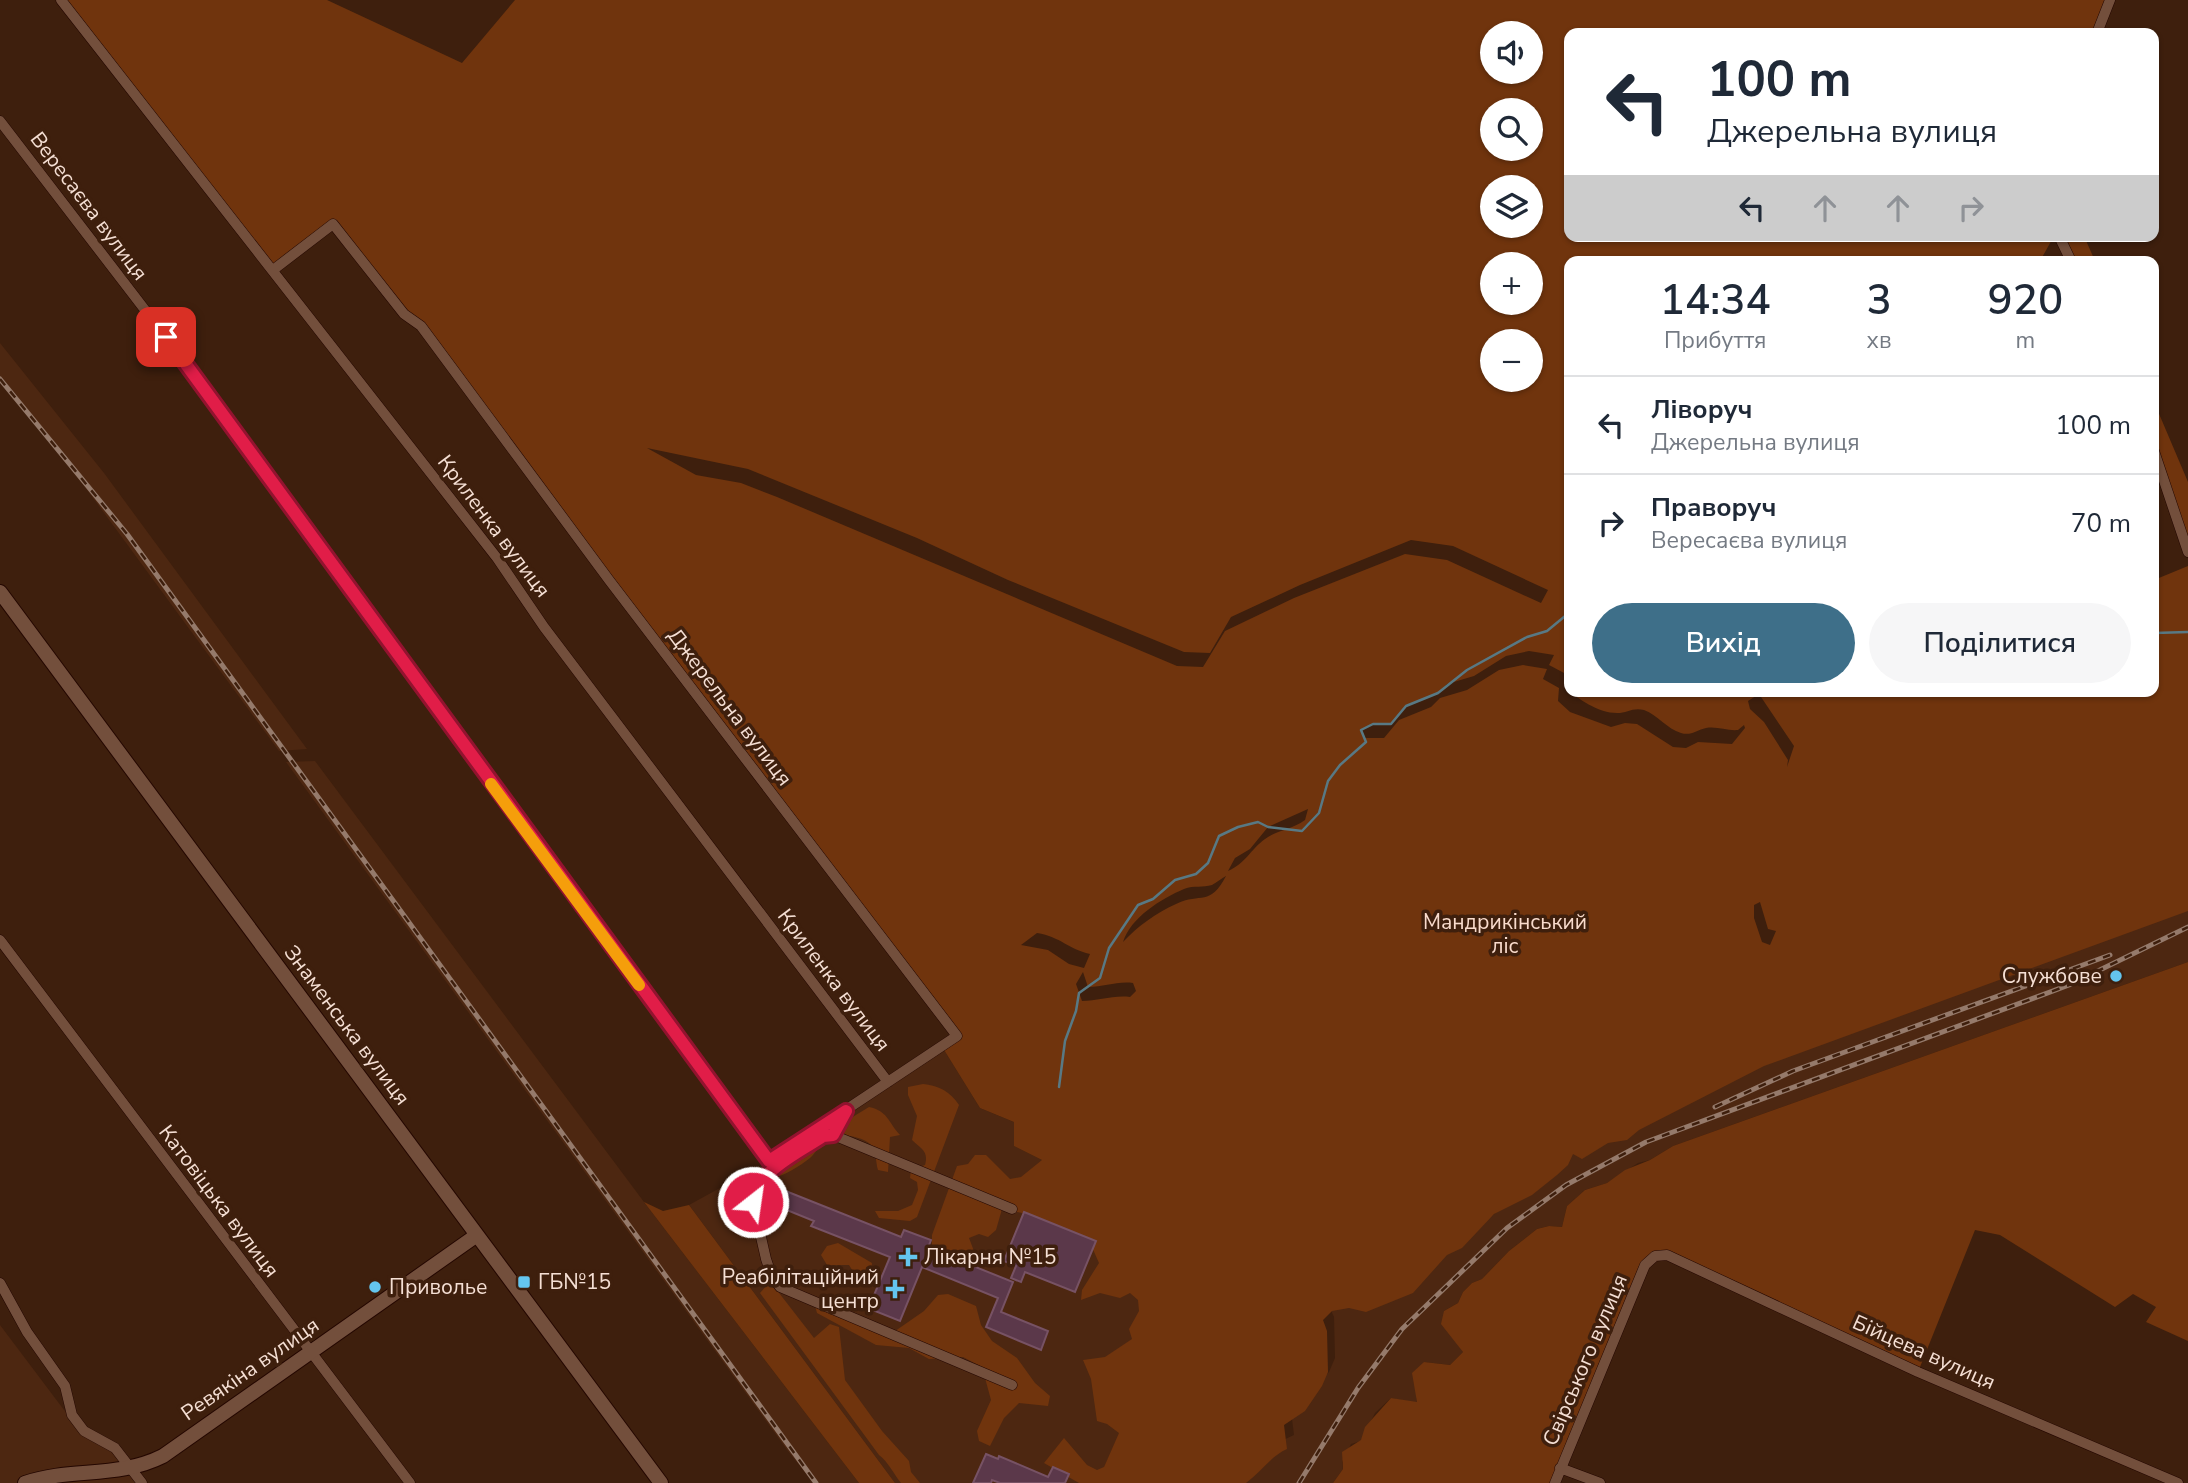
<!DOCTYPE html>
<html lang="uk">
<head>
<meta charset="utf-8">
<style>
	:root { --surface:#fff; --page:#f6f6f7; --text:#1f2937; --muted:#747a83; --line:#e0e1e3; --accent:#3e6f89 }
	body { margin:0; font-family:"Nunito Sans",sans-serif; background:var(--page); color:var(--text); height:100vh; display:flex; flex-direction:column; font-size:26px; white-space:nowrap }
	* { box-sizing:border-box; margin:0 }
	p { font-size:23px; color:var(--muted) }
	.icon { flex:none; width:38px; height:38px; fill:none; stroke:currentColor; stroke-width:2; stroke-linecap:round; stroke-linejoin:round }
	.map { position:relative; flex:1; overflow:hidden }
	.details { position:absolute; left:1564px; top:256px; width:595px; height:441px; display:flex; flex-direction:column; background:var(--surface); border-radius:14px; box-shadow:0 2px 5px #0004 }
	.details>* { flex:none }
	.hud { position:absolute; left:1564px; top:28px; width:595px; height:214px; border-radius:14px; box-shadow:0 2px 5px #0004; background:#fff; color:var(--text); overflow:hidden }
	.tools { position:absolute; left:1480px; top:21px; display:grid; gap:14px }
	.tools a { display:grid; place-items:center; width:63px; height:63px; border-radius:50%; background:var(--surface); box-shadow:0 2px 5px #0004; font-size:35px }
	.pin { position:absolute; display:grid; place-items:center; width:60px; height:60px; color:#fff; margin:-30px; border-radius:14px; box-shadow:0 4px 10px #0006 }
	.me { position:absolute; width:77px; margin:-38px; rotate:30deg; stroke-linejoin:round; filter:drop-shadow(0 0 5px #0008) }
	.turn { display:flex; align-items:center; gap:24px; height:147px; padding:0 28px; font-size:32px }
	.turn .icon { width:91px; height:91px; stroke-width:2.5 }
	.turn b { display:block; font-size:49px; line-height:60px }
	.lanes { display:flex; align-items:center; height:66px; padding:0 28px; background:#0003; justify-content:center; gap:35px; direction:ltr }
	.lanes .off { opacity:.35 }
	.eta { display:flex; justify-content:space-evenly; align-items:center; height:119px; text-align:center }
	.eta b { font-size:42px; font-weight:600; line-height:49px }
	.cta { display:flex; gap:14px; margin-top:auto; padding:14px 28px }
	.cta a { flex:1; height:80px; border-radius:42px; background:var(--accent); color:#fff; font-size:28px; font-weight:600; line-height:80px; text-align:center }
	.cta a+a { background:var(--page); color:var(--text) }
	ul { padding:0; list-style:none }
	li { display:flex; align-items:center; gap:21px; height:98px; padding:0 28px; border-top:2px solid var(--line) }
	li div { flex:1 }
	li b { display:block; font-size:26px }
	li em { font-style:normal }
	.map>svg:first-child { display:block }
	.built { fill:#4d2711 }
	.green { fill:#70340d; fill-rule:evenodd }
	.lines { fill:none; stroke-linecap:round; stroke-linejoin:round }
	.stream { stroke:#587984; stroke-width:2.5 }
	.building { fill:#5b384a; stroke:#775264; stroke-width:2 }
	.street-casing { stroke:#240700; stroke-width:11 }
	.secondary-casing { stroke:#240700; stroke-width:16 }
	.street { stroke:#734f3c; stroke-width:10 }
	.secondary { stroke:#734f3c; stroke-width:14 }
	.rail-casing { stroke:#957a6b; stroke-width:5 }
	.rail { stroke:#3e1f0d; stroke-width:2.5; stroke-dasharray:8; stroke-linecap:butt }
	.route-casing { stroke:#92132f; stroke-width:18 }
	.route { stroke:#e11d48; stroke-width:12 }
	.slow { stroke:#f59e0b; stroke-width:12 }
	.poi-dot { fill:#64c5ee; stroke:#3e1f0d; stroke-width:2.5 }
	.labels { text-anchor:middle; stroke-width:7; stroke-linejoin:round; paint-order:stroke }
	.street-label { font-size:21px; fill:#f5dfd4; stroke:#3e1f0d }
	.park-label { font-size:21px; fill:#f9dbcc; stroke:#3e1f0d }
	.poi-label { font-size:21px; fill:#f5dfd4; stroke:#3e1f0d; text-anchor:start }
</style>
</head>
<body>
<div class="map">
<svg width="2188" height="1483" viewBox="0 0 2188 1483">
	<rect width="100%" height="100%" fill="#3e1f0d"/>
	<path class="built" d="M0,343l104,130 203,276 -28,2 -194,-264 -85,-106z
		M315,761l329,441 215,281h-45l-26,-32 -502,-689z
		M2188,908v54l-515,184 -23,14 -12,3 -31,20 -22,7 -18,16 -5,21 -13,-1 -12,3 -28,22 -27,28 -10,4 -9,9 -5,11 -14,8 11,29 8,12 -13,13 -26,-3 -8,24 1,17 -26,-5 -16,15 -14,28 -10,3 -9,18 1,7 -10,14h-89l37,-42 13,-6 -3,-24 38,-39 6,-14 -1,-41 -5,-11 115,-53 131,-102 195,-99z
		M941,1045l39,63 34,14v24l28,14 130,157 -75,166h-202l-206,-278 80,-44z
		M0,1325l64,85 8,5 12,16 31,17 27,35h-142z"/>
	<path class="green" d="M62,0h265l135,63 53,-63h1595l-13,33h-527v203h484l-14,25h-470v430h584v-111l34,-14v345l-424,155 -125,64 -12,10 -19,3 -26,16 -9,-5 -5,11 -11,10 -25,20 -38,19 -32,34 -15,7 -34,38 -47,19 -17,-4 -17,3 -9,9 4,11 1,41 -6,14 -17,25 -21,14 3,24c-16,7 -26,23 -41,34h-167l-35,-20 20,-25 23,27 10,5 7,-3 15,-34 -12,-9 -10,-3 -6,-42 -8,-19 22,-3 27,-18 -3,-10 10,-18 -1,-11 -8,-7 -10,5 -20,-5 -19,7 1,-10 17,-27 -8,-18 -64,-31 -25,-5 -6,21 -8,7 -9,-3 -10,4 8,21 -1,11 -28,-12 -16,-12v-11l25,-69 11,-2 7,-9h11l24,24 11,-2 21,-17 -28,-14v-24l-34,-14 -39,-63 16,-9 -536,-710 -17,-12 -71,-90 -59,46zM1493,33h38v39h-38zM1493,110h38v39h-38zM1493,187h38v39h-38zM1493,264h38v39h-38zM1493,341h38v39h-38zM647,448l101,21 169,69 91,42 176,72 26,1 21,-36 69,-32 111,-45 42,6 95,44 -7,13 -94,-43 -42,-6 -111,44 -69,33 -22,36 -26,-1 -400,-169 -36,-14 -45,-8zM1529,651l25,4 -5,10 17,9 -1,13c12,12 34,26 52,26 10,0 16,-6 27,-3 14,5 23,19 37,23 10,3 16,-3 25,-5 11,-2 21,3 32,2l6,-5 1,3 -13,16 -34,-2 -12,6 -13,-1 -36,-23 -12,-1 -14,4 -41,-15 -12,-11 1,-13 -16,-9 4,-10 -24,-4 -24,5 -32,20 -27,8 -9,9 -32,13 -15,18h-19l-3,-8 11,-6h18l15,-18 32,-13 9,-9 27,-8 32,-20zM1759,694l35,52 -7,21 1,-7 -24,-38 -14,-13 -2,-8zM1308,809l-3,11c-14,10 -28,10 -40,19 -15,11 -19,24 -37,32l7,-13 15,-9 18,-22zM1226,876c-16,31 -25,16 -50,28 -20,9 -38,22 -53,38 8,-25 38,-43 61,-53 10,-4 19,-1 28,-4 4,-2 10,-7 14,-9zM1760,902l8,27 8,2 -6,14 -8,-3 -8,-24v-13zM1037,933c24,4 31,16 53,21l-6,14 -15,-4 -21,-14 -27,-5zM1083,972l5,15c16,0 29,-6 45,-4l3,8 -6,6c-17,-2 -32,4 -48,4l-6,-17z
		M2059,236h25l11,25h-24z
		M2154,402l34,80v70l-34,-101z
		M2188,962v379l-42,-19 10,-15 -23,-13 -18,13 -115,-72 -25,-5 -57,142 -251,-117 -22,11 -90,217h-222l10,-14 -1,-17 19,-12 4,-13 26,-29 26,4 -5,-29 12,-11 26,3 13,-13 -22,-28 3,-13 14,-8 5,-11 9,-9 10,-4 27,-28 28,-22 12,-3 13,1 5,-21 18,-16 22,-7 18,-13 25,-10 23,-14z
		M923,1084c15,1 28,8 36,21l-42,112 -7,4 -31,-3 -4,-7h23l14,-6 6,-15 -1,-8 -7,-4 1,-8 14,-5c4,-14 -4,-16 -13,-25l5,-24 -9,-21v-8z
		M869,1107c19,4 19,15 31,28l-10,2 -2,35 -10,-2c-2,-6 -2,-17 -4,-22 -9,-13 -39,-17 -50,-7 -5,4 -8,12 -14,17 -10,8 -26,18 -38,20l51,-43z
		M644,1202l19,9 26,-6 206,278h-36z
		M838,1243l34,20 -2,21 -11,-3 -10,-16h-22l-6,-10 6,-9z
		M767,1285l9,4 38,49 16,-14 9,3 6,53 37,51 27,30 2,11 9,11h-19c-8,-10 -12,-20 -22,-28l-119,-162z
		M948,1294l28,12 5,19 11,16 25,17 18,25 15,13 -2,10 -29,-3 -15,15 -14,28 -11,-5 -2,-10 14,-31 -9,-33 -19,-10 -34,2 -20,-11 -33,-3 -59,-32 -3,-11 74,34 36,-25 14,-16z"/>
	<g class="lines">
		<path class="stream" d="M2154,633l34,-1
			M1059,1087l6,-46 11,-30 3,-18 21,-15 9,-30 29,-43 15,-6 22,-19 21,-6 12,-11 11,-27 19,-9 20,-5 10,5 34,4 17,-18 9,-32 12,-16 26,-23 -5,-12 12,-6h18l15,-18 32,-13 29,-23 60,-33 20,-6 23,-19"/>
	</g>
	<path class="building" d="M768,1184l133,53 3,-7 27,10 -3,8 85,34 -12,30 47,19 -7,19 -55,-23 12,-29 -76,-31 -22,54 -35,-14 4,-8 3,1 18,-43 -79,-31 3,-5 -32,-13 -3,6 -17,-7 -1,-6z
		M1024,1212l72,29 -21,51 -50,-20 -4,10 -10,-4 5,-12 -12,-5z
		M986,1454l12,5 1,-3 49,21 5,-10 16,7 -4,9h-65l-8,-3 -1,3h-18z"/>
	<g class="lines">
		<defs>
			<path id="street" d="M61,0l436,558 47,69 344,455
				M2097,33l13,-33
				M0,121l165,215 604,825 188,-125 -348,-456 -188,-254 -17,-12 -71,-90 -60,46
				M2059,236l12,25
				M2154,451l34,101
				M0,940l410,543
				M0,1283l27,49 38,54 7,29 12,16 31,17 27,35
				M1012,1385l-232,-98 -9,-13 -5,-15 -13,-57 2,-14 8,-10 60,-43h10l179,74
				M1560,1468l40,15
				M1555,1483l90,-218 10,-9 12,-1 251,117 260,111"/>
			<path id="secondary" d="M0,592l661,891
				M25,1483c47,-16 92,-4 138,-27l314,-221"/>
		</defs>
		<use href="#street" class="street-casing"/>
		<use href="#secondary" class="secondary-casing"/>
		<use href="#street" class="street"/>
		<use href="#secondary" class="secondary"/>
		<defs>
			<path id="rail" d="M0,379l127,155 689,949
				M1715,1107l78,-36 317,-116
				M1299,1483l59,-95 44,-59 105,-101 59,-43 80,-43 423,-157 119,-58"/>
		</defs>
		<use href="#rail" class="rail-casing"/>
		<use href="#rail" class="rail"/>
	</g>
	<g class="lines">
		<defs>
			<path id="route" d="M166,337l603,824 77,-50 -13,24 -10,1c-25,17 -65,34 -70,66"/>
		</defs>
		<use href="#route" class="route-casing"/>
		<use href="#route" class="route"/>
		<path class="slow" d="M491,784l148,201"/>
	</g>
	<g class="poi-dot">
		<circle cx="2116" cy="976" r="7"/>
		<path d="M904.5 1246.5h7v7h7v7h-7v7h-7v-7h-7v-7h7z"/>
		<rect x="517" y="1275" width="14" height="14" rx="3.5"/>
		<circle cx="375" cy="1287" r="7"/>
		<path d="M891.5 1278.5h7v7h7v7h-7v7h-7v-7h-7v-7h7z"/>
	</g>
	<g class="labels">
		<g class="street-label">
			<text transform="translate(89 206) rotate(53)" y="7">Вересаєва вулиця</text>
			<text transform="translate(494 526) rotate(53)" y="7">Криленка вулиця</text>
			<text transform="translate(730 707) rotate(53)" y="7">Джерельна вулиця</text>
			<text transform="translate(834 980) rotate(53)" y="7">Криленка вулиця</text>
			<text transform="translate(347 1025) rotate(53)" y="7">Знаменська вулиця</text>
			<text transform="translate(219 1201) rotate(53)" y="7">Катовіцька вулиця</text>
			<text transform="translate(1924 1352) rotate(24)" y="7">Бійцева вулиця</text>
			<text transform="translate(1585 1360) rotate(-67)" y="7">Свірського вулиця</text>
			<text transform="translate(250 1369) rotate(-35)" y="7">Ревякіна вулиця</text>
		</g>
		<g class="park-label">
			<text x="1505" y="929">Мандрикінський<tspan x="1505" dy="24">ліс</tspan></text>
		</g>
		<g class="poi-label">
			<text x="2102" y="983" text-anchor="end">Службове</text>
			<text x="924" y="1264">Лікарня №15</text>
			<text x="879" y="1284" text-anchor="end">Реабілітаційний<tspan x="879" dy="24">центр</tspan></text>
			<text x="538" y="1289">ГБ№15</text>
			<text x="389" y="1294">Приволье</text>
		</g>
	</g>
</svg>
<div class="tools">
<a><svg class="icon" aria-label="sound" viewBox="0 0 24 24"><path d="M4 9h4l5-4v14l-5-4H4zM17 9q2 3 0 6"/></svg></a>
<a><svg class="icon" aria-label="search" viewBox="0 0 24 24"><circle cx="10" cy="10" r="6"/><path d="M15 15l6 6"/></svg></a>
<a><svg class="icon" aria-label="layers" viewBox="0 0 24 24"><path d="M12 4l9 5-9 5-9-5zM3 14l9 5 9-5"/></svg></a>
<a>+</a>
<a>−</a>
</div>
<div class="pin" style="left:166px;top:337px;background:#d93025"><svg class="icon" aria-label="arrive" viewBox="0 0 24 24"><path d="M6 21V4h12l-3 4 3 4H6"/></svg></div>
<svg class="me" style="left:753px;top:1202px" viewBox="-20 -20 40 40"><circle r="17" fill="#e11d48" stroke="#fff" stroke-width="3"/><path d="M0-11L8 9 0 5-8 9z" fill="#fff"/></svg>
<div class="hud">
<div class="turn"><svg class="icon" aria-label="left" viewBox="0 0 24 24"><path d="M17 20v-9H6M10 6l-5 5 5 5"/></svg><div><b>100 m</b>Джерельна вулиця</div></div>
<div class="lanes"><svg class="icon" aria-label="left" viewBox="0 0 24 24"><path d="M17 20v-9H6M10 6l-5 5 5 5"/></svg><svg class="icon off" aria-label="ahead" viewBox="0 0 24 24"><path d="M12 20V5M6 11l6-6 6 6"/></svg><svg class="icon off" aria-label="ahead" viewBox="0 0 24 24"><path d="M12 20V5M6 11l6-6 6 6"/></svg><svg class="icon off" aria-label="right" viewBox="0 0 24 24"><path d="M7 20v-9h11M14 6l5 5-5 5"/></svg></div>
</div>
<section class="details">
<div class="eta">
<div><b>14:34</b><p>Прибуття</p></div>
<div><b>3</b><p>хв</p></div>
<div><b>920</b><p>m</p></div>
</div>
<ul>
<li><svg class="icon" aria-label="left" viewBox="0 0 24 24"><path d="M17 20v-9H6M10 6l-5 5 5 5"/></svg><div><b>Ліворуч</b><p>Джерельна вулиця</p></div><em>100 m</em></li>
<li><svg class="icon" aria-label="right" viewBox="0 0 24 24"><path d="M7 20v-9h11M14 6l5 5-5 5"/></svg><div><b>Праворуч</b><p>Вересаєва вулиця</p></div><em>70 m</em></li>
</ul>
<div class="cta"><a>Вихід</a><a>Поділитися</a></div>
</section>
</div>
</body>
</html>
